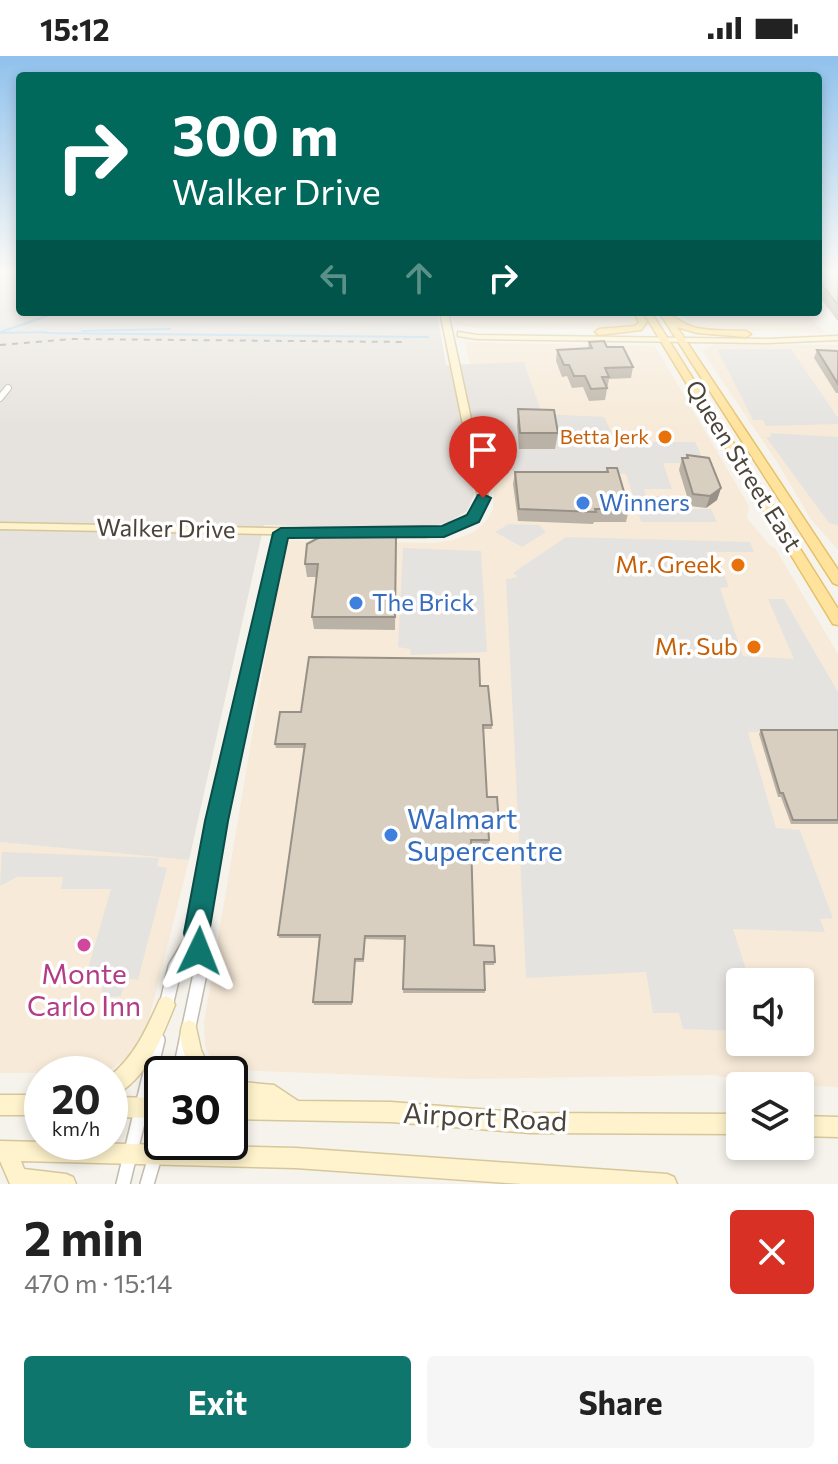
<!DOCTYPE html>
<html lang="en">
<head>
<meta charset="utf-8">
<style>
	:root { --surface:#fff; --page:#f6f6f6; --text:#222; --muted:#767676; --accent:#0f766e }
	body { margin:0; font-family:Commissioner,sans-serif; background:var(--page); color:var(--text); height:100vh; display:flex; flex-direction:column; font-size:30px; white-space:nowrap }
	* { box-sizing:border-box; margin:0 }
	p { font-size:26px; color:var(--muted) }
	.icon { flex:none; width:44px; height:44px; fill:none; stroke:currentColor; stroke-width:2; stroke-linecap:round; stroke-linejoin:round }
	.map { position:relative; height:1128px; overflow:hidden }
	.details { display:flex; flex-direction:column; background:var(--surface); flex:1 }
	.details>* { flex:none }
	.top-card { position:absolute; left:16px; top:16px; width:806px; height:244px; border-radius:8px; box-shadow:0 4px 12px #0003; background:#00695c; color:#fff; overflow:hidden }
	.tools { position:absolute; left:726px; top:912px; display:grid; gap:16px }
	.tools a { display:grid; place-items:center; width:88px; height:88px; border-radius:8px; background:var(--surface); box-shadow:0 4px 12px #0003; font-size:40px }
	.speed { position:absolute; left:24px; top:1000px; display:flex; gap:16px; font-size:40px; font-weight:700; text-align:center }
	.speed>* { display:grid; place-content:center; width:104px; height:104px; border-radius:50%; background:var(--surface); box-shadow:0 4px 12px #0003; line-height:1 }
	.speed small { font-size:20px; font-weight:400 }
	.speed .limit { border:4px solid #111; border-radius:12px; background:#fff; color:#111 }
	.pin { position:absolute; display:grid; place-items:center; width:68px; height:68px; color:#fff; margin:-82px -34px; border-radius:50% 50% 50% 0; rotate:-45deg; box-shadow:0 0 8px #0007 }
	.pin .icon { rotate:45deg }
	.me { position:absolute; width:88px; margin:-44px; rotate:2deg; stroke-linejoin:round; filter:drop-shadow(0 0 6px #0008) }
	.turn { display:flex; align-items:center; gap:28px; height:168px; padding:0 24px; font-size:36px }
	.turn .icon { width:104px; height:104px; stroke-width:2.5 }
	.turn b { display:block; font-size:56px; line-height:68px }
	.lanes { display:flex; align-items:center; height:76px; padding:0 24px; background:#0003; justify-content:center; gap:40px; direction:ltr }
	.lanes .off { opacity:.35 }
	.round { display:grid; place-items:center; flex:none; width:84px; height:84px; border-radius:8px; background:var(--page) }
	.head { display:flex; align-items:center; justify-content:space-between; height:136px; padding:0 24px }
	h1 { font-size:48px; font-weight:700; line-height:60px }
	.button { display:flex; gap:16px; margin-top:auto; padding:16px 24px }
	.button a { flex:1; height:92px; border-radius:8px; background:var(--accent); color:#fff; font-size:32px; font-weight:700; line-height:92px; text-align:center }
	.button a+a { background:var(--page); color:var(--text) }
	.status { display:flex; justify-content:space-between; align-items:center; height:56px; padding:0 40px; background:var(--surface); direction:ltr }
	.status svg { height:22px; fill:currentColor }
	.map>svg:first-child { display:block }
	.commercial { fill:#f7ead8; fill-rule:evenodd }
	.industrial { fill:#e6e2dd }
	.parking { fill:#e5e3e0 }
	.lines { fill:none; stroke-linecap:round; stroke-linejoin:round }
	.stream { stroke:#a9d4f2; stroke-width:2 }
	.street-far3-casing { stroke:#c2bbae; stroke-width:8 }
	.street-far2-casing { stroke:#c2bbae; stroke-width:11 }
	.street-far1-casing { stroke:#c2bbae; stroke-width:13 }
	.street-casing { stroke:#c2bbae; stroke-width:16 }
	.secondary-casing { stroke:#d6c79b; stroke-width:3 }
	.primary-casing { stroke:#e6c16a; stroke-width:3 }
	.street-far3 { stroke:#fff; stroke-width:6 }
	.street-far2 { stroke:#fff; stroke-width:8 }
	.street-far1 { stroke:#fff; stroke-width:10 }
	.street { stroke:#fff; stroke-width:13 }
	.secondary { fill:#fff3cd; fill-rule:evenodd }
	.primary { fill:#ffe39c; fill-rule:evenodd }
	.rail { stroke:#9a9a9a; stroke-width:2; stroke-dasharray:6 6; stroke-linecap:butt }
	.wall { fill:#bab2a6 }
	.shaded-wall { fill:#979187 }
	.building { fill:#d8cfc1; stroke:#979187; stroke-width:2 }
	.route { fill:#0f766e; stroke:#0a4d48; stroke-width:2 }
	.food-dot { fill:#e8710a; stroke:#fff; stroke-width:3 }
	.shop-dot { fill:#3f7fe0; stroke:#fff; stroke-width:3 }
	.hotel-dot { fill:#d1479c; stroke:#fff; stroke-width:3 }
	.labels { text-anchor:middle; stroke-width:7; stroke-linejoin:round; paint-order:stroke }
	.far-food-label { font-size:20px; fill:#c56008; stroke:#fff; text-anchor:end }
	.street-label { font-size:24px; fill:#4b4439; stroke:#fff }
	.shop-label { font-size:24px; fill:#366cbe; stroke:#fff; text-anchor:start }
	.food-label { font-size:24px; fill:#c56008; stroke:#fff; text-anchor:end }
	.near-shop-label { font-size:28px; fill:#366cbe; stroke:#fff; text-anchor:start }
	.near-hotel-label { font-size:28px; fill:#b23c85; stroke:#fff }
	.near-street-label { font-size:28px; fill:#4b4439; stroke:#fff }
</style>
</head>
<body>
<div class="status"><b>15:12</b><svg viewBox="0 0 49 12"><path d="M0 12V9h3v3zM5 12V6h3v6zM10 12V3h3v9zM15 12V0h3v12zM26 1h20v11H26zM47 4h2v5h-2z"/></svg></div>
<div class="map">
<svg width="838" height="1128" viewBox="0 0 838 1128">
	<rect width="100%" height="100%" fill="#f6f3ec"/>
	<path class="commercial" d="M451,256h181l6,11 -14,6 -148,-1 -21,-3z
		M680,256h125l21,21 -124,-3 -12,-4z
		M465,286l190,4 94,160 -2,12 22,27 6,3 63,106v433l-75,-3 -51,-9 -243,4 -235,-9 -18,-2 -5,-8 -6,-14 -1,-24 81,-482 148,3 21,-3 20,-8 13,-12 6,-11 1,-20 -5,-18 142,3 -89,-60 -18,-51 -54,1zM740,926h60v60h-60z
		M713,288l125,1v205l-28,-32 -31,-53 -77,-114z
		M0,786l189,18 -43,171 -18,27 -23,15h-105z"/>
	<path class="industrial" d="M0,215h20v41h417l9,53 78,-3 18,52 62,3 28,57 -162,-4 4,25 -7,16 -18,11 -25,6 -25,1 -135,-4 -75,335 -189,-18z"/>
	<path class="parking" d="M717,293h74l47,69v6l-72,2 -3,-6h-10z
		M520,359l83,2 11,49 -113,-2 -1,-11 65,1 -5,-31 -40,-1z
		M770,377l68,4v88l-9,-2 -63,-86h5z
		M616,386h79l10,21h-42l9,26h-28l2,7h27l5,13h33l6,13h-76z
		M509,468l30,1 7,7 -24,15 -27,-15z
		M566,481l184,5 4,10h-48l4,8 9,1 10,26 -9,1 23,68 51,3 -26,-60h16l54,93v40h-90l28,96 24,2 33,88 -13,1 5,13 -92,-3 17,53h-10v49l-57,-2 -4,-16h-26l-7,-41 -120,6 -20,-399 12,-2 -5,-4z
		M403,492l78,3 6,101 -76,3 -1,-6 -12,-2z
		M2,796l157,6 -2,8 10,2 -29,112 -12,-2 -5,18 -21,2 4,-16 -19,-3 26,-90h-50l2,-12h-46l-17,9z"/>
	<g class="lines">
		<path class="stream" d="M82,275l88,-2
			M1,276l57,-20
			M0,277l46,-1
			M47,277l381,4"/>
		<defs>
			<path id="street-far3" d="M0,342l8,-10"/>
			<path id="street-far2" d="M265,550l16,-73"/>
			<path id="street-far1" d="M210,800l55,-252"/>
			<path id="street" d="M166,950l9,-39 21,-34
				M179,1018l22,-105 -5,-36 14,-79
				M123,1128l35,-144
				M147,1128l15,-51"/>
			<path id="secondary" d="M440,256h8l40,186c-10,29 -34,36 -63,39l-425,-8v-6l425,8c24,-4 44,-9 53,-33z
				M458,276l19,3 291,4 70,-3v4l-70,3 -291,-4 -19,-3z
				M166,940l6,3 3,6c-14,33 -29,78 -65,92l52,1v20l-52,-1v-41c25,-20 37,-48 50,-77z
				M189,964l6,3 6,27 11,24h-19c-7,-15 -17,-35 -10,-51z
				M230,1025l44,4 24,16 93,1 139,11 210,1v20l-210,-1 -139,-11 -161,-3z
				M0,1039h42v20h-42z
				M800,1060l38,1v20l-38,-1z
				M0,1085l296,7 371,26 7,3 3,7h-155l-226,-16 -275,-7 3,8 42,5 7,3 3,7h-66l-10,-23z"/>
			<path id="primary" d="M634,256h8l5,10 -6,8 -42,5 -4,-3 4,-3 36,-3 4,-4z
				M643,256h8l187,297v16l-5,-1z
				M659,256c12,0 21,11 34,15 17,5 36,3 53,4l5,3 -5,3 -49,-4 -20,-6 161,243v15l-5,-2z"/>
		</defs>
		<use href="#street-far3" class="street-far3-casing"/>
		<use href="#street-far2" class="street-far2-casing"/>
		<use href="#street-far1" class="street-far1-casing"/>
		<use href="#street" class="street-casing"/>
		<use href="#secondary" class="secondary-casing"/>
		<use href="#primary" class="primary-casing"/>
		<use href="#street-far3" class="street-far3"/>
		<use href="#street-far2" class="street-far2"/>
		<use href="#street-far1" class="street-far1"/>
		<use href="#street" class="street"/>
		<use href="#secondary" class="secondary"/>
		<use href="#primary" class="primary"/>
		<path class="rail" d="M0,289l72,-6 335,3"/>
	</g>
	<path class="wall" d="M818,215h20v49h-1l-19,-25z
		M589,286l18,5 26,20 -2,11 -22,1 -4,21 -16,1 -6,-14 -11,1 -5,-12 -5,1 -6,-16 1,-11 31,-1z
		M817,294l21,1v42h-2l-22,-35z
		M518,353l40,24 -3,16h-36l-2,-24z
		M687,399l34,33 -4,12 -11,8 -16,-2 -11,-36 3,-12h4z
		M607,412l22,41 -3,13h-32l-1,2 -75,-3 -5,-37 2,-12h91z
		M396,494l-1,80 -81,-1 -2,-12 5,-40h-10l-2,-13z
		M480,630l12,39v4h-9l4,68 12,26 -1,4 -10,-1 1,18 -18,-1 3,102 21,17 -1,3h-9v28h-82l2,-53 -40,-1 -1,23h-9l-3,43h-38l-1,-3 6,-64h-40l-1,-3 26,-187h-28l-1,-4 26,-32z
		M761,674h77v94h-47l-10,-27h-3l-19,-63z"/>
	<path class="shaded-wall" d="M721,432l-4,12 -11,8 4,-12z"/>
	<path class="building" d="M818,215h20v34l-20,-25z
		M604,285l3,6h16l10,20 -28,1 4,9h-7l5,11 -16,1 -6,-13h-11l-5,-11h-5l-7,-15 35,-2 -3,-6z
		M817,294l21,1v33z
		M518,353l36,1 4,23h-38z
		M687,399l22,3 12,30 -11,8 -17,-2 -11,-36h6z
		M607,412h10l12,41h-34l1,3 -77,-3 -4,-37h93z
		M320,481h76l-1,80h-83l6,-53h-13l2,-20z
		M309,601l170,2 1,27h8l4,39h-9l4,72h10l2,26h-11l1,17h-18l3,105 20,1 1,16h-11l1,28 -82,-1 2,-53h-40l-2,23h-8l-3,43h-39l7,-67h-42l27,-191h-30l5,-32h21z
		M761,674h77v90h-45l-10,-27h-3z"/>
	<linearGradient id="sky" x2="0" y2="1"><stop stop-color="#8fc1ec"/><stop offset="0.58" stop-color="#fbfaf6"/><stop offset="1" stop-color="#fbfaf6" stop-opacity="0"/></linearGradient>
	<rect width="838" height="373" fill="url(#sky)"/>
	<path class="route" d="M483,438l8,4 -12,24 -35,15 -156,1 -60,283 -19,112 2,18 -3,9 -9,4 -9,-4 -6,-27 21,-112 68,-288 8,-5 161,-2 25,-11 11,-20z"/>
	<g class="food-dot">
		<circle cx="665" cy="381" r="8"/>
		<circle cx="738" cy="509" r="8"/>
		<circle cx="754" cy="591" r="8"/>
	</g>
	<g class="shop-dot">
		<circle cx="583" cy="447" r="8"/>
		<circle cx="356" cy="547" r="8"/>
		<circle cx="391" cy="779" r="8"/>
	</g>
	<circle class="hotel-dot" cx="84" cy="889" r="8"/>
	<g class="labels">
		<g class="far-food-label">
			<text x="649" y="388">Betta Jerk</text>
		</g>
		<g class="street-label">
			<text transform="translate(743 410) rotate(58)" y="8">Queen Street East</text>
			<text transform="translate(166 473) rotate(1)" y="8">Walker Drive</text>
		</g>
		<g class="shop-label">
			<text x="599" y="455">Winners</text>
			<text x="372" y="555">The Brick</text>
		</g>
		<g class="food-label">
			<text x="722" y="517">Mr. Greek</text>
			<text x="738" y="599">Mr. Sub</text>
		</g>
		<g class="near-shop-label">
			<text x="407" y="773">Walmart<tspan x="407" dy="32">Supercentre</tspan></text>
		</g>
		<g class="near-hotel-label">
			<text x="84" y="928">Monte<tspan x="84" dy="32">Carlo Inn</tspan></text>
		</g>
		<g class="near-street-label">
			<text transform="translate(485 1061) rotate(3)" y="10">Airport Road</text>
		</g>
	</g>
</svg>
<div class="tools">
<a><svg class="icon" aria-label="sound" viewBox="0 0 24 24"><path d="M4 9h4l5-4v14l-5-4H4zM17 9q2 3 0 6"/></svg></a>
<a><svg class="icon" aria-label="layers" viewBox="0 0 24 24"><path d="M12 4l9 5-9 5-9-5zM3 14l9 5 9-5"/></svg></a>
</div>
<div class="speed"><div>20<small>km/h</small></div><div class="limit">30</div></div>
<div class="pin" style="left:483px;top:442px;background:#d93025"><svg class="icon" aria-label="arrive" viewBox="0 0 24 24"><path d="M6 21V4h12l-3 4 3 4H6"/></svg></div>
<svg class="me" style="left:199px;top:895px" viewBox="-20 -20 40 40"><path d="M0-17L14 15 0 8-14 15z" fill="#0f766e" stroke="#fff" stroke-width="4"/></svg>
<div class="top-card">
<div class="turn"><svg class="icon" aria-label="right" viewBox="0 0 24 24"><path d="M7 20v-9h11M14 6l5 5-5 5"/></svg><div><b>300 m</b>Walker Drive</div></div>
<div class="lanes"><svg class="icon off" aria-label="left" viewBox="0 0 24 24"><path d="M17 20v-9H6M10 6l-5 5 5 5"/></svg><svg class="icon off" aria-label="ahead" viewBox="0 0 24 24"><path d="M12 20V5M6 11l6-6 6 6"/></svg><svg class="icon" aria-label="right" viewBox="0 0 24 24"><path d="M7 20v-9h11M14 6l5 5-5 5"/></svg></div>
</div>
</div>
<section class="details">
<div class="head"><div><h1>2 min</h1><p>470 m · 15:14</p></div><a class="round" style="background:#d93025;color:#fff"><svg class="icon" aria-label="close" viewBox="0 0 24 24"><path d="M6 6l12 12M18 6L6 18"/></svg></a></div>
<div class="button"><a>Exit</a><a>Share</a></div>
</section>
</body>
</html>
